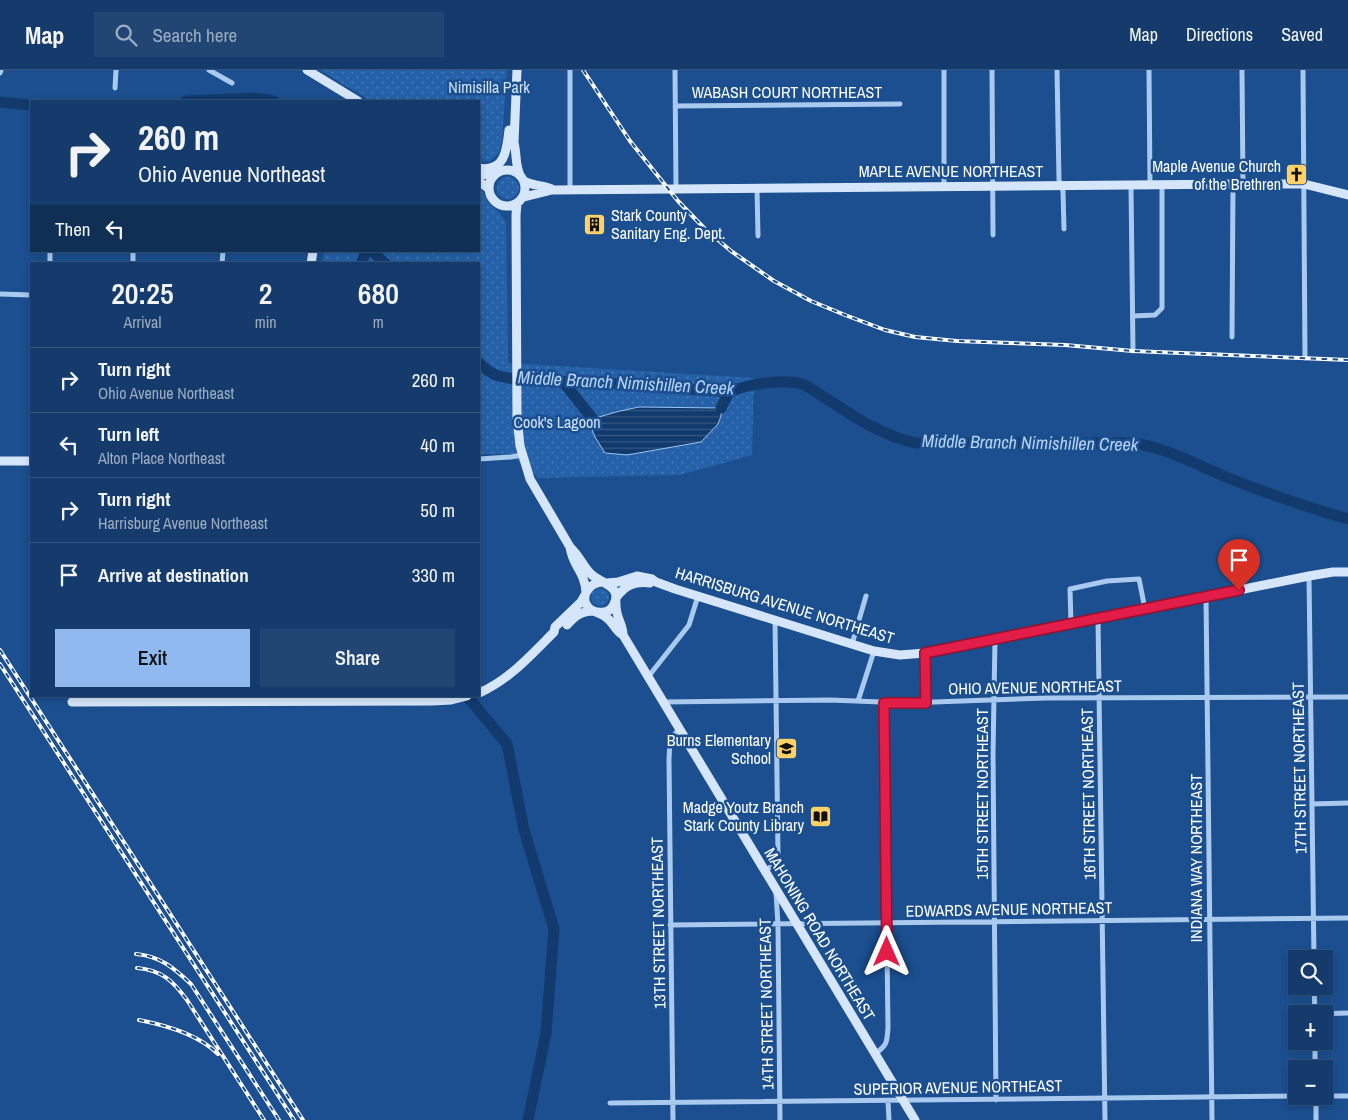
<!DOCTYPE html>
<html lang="en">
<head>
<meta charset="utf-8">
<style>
	:root { --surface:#143b6b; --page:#214673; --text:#f1f3f6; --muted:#9dadc1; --line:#33557e; --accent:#90b9f0 }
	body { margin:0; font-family:"Archivo Narrow",sans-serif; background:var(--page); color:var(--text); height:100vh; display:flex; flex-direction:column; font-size:19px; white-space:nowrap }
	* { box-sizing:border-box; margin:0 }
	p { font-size:16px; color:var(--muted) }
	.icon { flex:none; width:28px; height:28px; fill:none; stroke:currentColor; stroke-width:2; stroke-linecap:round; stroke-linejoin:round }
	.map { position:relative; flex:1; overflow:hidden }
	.details { position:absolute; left:30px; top:192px; width:450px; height:435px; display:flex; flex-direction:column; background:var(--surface); border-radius:0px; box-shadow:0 2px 8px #0003,0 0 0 1px var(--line) }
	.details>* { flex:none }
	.banner { position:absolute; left:30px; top:30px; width:450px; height:152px; border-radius:0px; box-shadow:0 2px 8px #0003,0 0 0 1px var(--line); background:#143b6b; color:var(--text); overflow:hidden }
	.tools { position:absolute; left:1288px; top:880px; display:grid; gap:10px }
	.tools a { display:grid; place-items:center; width:45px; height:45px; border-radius:0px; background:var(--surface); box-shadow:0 2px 8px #0003,0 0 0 1px var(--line); font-size:25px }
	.pin { position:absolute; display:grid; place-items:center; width:42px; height:42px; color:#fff; margin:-51px -21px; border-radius:50% 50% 50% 0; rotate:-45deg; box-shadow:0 0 5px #0007 }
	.pin .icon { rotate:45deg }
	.me { position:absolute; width:55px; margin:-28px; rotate:0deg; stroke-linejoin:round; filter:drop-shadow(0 0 4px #0008) }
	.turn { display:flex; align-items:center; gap:18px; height:105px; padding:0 25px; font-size:22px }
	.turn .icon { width:65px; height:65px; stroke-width:2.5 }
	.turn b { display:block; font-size:35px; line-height:42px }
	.then { display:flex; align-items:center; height:48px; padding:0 25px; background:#0003; gap:10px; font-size:19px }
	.eta { display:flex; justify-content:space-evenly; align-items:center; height:85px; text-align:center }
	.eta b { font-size:30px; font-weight:600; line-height:35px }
	.button { display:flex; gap:10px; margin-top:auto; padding:10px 25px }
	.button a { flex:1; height:58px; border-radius:0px; background:var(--accent); color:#111; font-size:20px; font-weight:600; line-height:58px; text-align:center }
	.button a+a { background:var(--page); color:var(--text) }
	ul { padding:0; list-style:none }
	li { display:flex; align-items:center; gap:15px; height:65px; padding:0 25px; border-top:1px solid var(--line) }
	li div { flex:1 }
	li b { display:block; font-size:19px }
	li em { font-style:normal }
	header { display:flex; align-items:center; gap:30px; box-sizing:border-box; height:70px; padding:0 25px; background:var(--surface); border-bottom:1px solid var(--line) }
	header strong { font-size:24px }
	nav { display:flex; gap:28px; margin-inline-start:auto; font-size:18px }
	.search { width:350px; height:45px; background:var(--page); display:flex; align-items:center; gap:12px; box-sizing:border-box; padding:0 18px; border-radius:0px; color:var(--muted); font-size:19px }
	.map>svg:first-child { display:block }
	.grass { fill:url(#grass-dots) }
	.water { fill:url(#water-rules); stroke:#9cc4f0 }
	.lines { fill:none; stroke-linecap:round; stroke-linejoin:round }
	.river { stroke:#123a6d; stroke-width:11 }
	.street { stroke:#a9c9ee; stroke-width:5 }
	.secondary { stroke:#d6e6fa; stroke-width:9 }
	.rail-casing { stroke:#fff; stroke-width:4 }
	.rail { stroke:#1b4f8f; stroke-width:2; stroke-dasharray:5.5; stroke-linecap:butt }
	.route-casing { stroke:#92132f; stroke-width:12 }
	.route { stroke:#e11d48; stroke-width:9 }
	.labels { text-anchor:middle; stroke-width:5; stroke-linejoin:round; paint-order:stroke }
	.park-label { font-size:16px; fill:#cfe3fa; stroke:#1b4f8f }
	.street-label { font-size:16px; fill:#fff; stroke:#1b4f8f }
	.poi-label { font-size:16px; fill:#fff; stroke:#1b4f8f; text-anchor:end }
	.water-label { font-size:18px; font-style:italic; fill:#b5d3f5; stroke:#1b4f8f }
</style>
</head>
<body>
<header>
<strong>Map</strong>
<div class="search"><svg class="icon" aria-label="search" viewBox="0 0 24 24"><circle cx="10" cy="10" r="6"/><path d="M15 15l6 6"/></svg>Search here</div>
<nav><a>Map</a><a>Directions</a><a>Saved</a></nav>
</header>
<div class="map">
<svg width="1348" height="1050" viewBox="0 0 1348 1050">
	<defs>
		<pattern id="grass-dots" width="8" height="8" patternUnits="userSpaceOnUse" patternTransform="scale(1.25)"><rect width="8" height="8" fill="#2461a8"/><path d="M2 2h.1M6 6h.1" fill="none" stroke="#4579b5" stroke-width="1.8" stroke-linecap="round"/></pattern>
		<pattern id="water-rules" width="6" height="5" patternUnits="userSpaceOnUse" patternTransform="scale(1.25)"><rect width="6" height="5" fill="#123a6d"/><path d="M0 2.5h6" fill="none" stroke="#365883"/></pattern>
	</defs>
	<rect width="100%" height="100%" fill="#1b4f8f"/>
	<path class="grass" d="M320,0h187l-5,70 -3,13 -9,8h-11v-60h-108z
		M497 118a11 11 0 1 1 22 0a11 11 0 1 1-22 0Z
		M479,118c5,4 6,10 10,15 6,7 13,10 17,20l2,140 246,15 -2,77 -72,20 -141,3 -30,-24h-30v-190h-157l2,-13h155z
		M591 527a9 9 0 1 1 18 0a9 9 0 1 1-18 0Z"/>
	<path class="water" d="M639,337l82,1v8l-3,8 -17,18 -74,13 -22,-2 -10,-16 -7,-17 32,-9z"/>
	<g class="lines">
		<path class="river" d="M186,31l69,-3 19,3
			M0,32l31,3
			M372,181l14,13
			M361,194l5,-13
			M479,293c6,6 12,11 20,13 19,5 60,7 80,5l150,11c19,-8 56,-14 76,-7 35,21 70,50 111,58h217c34,5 62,21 93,34 40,16 80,30 122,42
			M564,313l28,35
			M721,338l8,-16
			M467,626l40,48 17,86 30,99 -8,104 -18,87"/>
		<path class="street" d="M209,0l23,13
			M570,0v119
			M675,0l1,118
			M944,0v117
			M992,0l1,165
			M1057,0l2,110 4,11 1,38
			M1149,0l1,115
			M1242,0l1,114
			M1303,0l2,288
			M0,3l1,-3
			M115,18l1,-18
			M675,36l225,-2
			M1131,116l2,165
			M757,118l1,48
			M133,181v13
			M50,194v-13
			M222,194l1,-13
			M0,224l31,1
			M1133,246l22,-1 7,-7v-123
			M1232,267l1,-153
			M479,389l32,-2 10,-2
			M1309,506l5,383
			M1206,527l6,523
			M1098,548l7,502
			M1071,554l-1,-35 37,-8 32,-2 6,30
			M995,569l-2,115 3,346
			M852,574l14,-48
			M925,583l1,50
			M648,607l41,-52 9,-29
			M858,631l16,-50
			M664,632l166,-2 76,3 140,-5 302,-1
			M1312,734l36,-1
			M765,801l9,-7 4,-10 -3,-234
			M776,823l2,32 2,195
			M670,855l678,-7
			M1314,916l1,28
			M1315,944l33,-1
			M1315,971v28
			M875,984c12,-9 12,-11 13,-26l-4,-325
			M1316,1026v24
			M1324,1026h24
			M888,1031l1,19
			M610,1033l696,-7
			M673,1050l-4,-360 1,-22 10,-9"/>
		<path class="secondary" d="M307,0l51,31
			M517,0l-3,73c3,11 1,22 6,32
			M479,98c26,5 28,-19 30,-38
			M489 118a18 18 0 1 1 36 0a18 18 0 1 1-36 0Z
			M479,104l16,1
			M479,111l10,8
			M524,111c9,5 19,4 28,8
			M524,127l28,-7 691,-6h61l44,11
			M517,134l-1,11 1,202 3,29 10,33 40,68c9,8 13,19 21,27 9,9 32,12 23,30 -3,7 -9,9 -16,8
			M311,194l2,-13
			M0,391h31
			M570,477c2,18 15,25 16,45
			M603,512c-14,0 -25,16 -13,27 5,4 12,4 17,9 7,5 8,13 16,17l292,485
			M607,513l11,-1 19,-6 15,3 4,3 19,7 199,62 26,4 25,-2 384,-77 24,-4h15
			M616,528c9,-13 19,-17 34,-15
			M616,532c-1,16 7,21 7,33
			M567,555c8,-9 14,-14 27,-14
			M479,623c30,-13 52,-38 75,-61l1,-5 26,-25 4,-7
			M72,632l360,-1 19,-1 16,-4"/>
		<defs>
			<path id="rail" d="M583,0l47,71 48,60 27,28 26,22 43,30 37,20 34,14 40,15 30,7 42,4 108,4 68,6 215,9
				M0,580l303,470
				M0,594l294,456
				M136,884c24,2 38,14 55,30l88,136
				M137,898c25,2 36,13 50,32l77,120
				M139,950c26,5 59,14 79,34"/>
		</defs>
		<use href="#rail" class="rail-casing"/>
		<use href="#rail" class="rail"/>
	</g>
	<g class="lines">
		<defs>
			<path id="route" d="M887,882l-3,-249h42l-1,-50 314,-63"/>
		</defs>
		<use href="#route" class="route-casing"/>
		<use href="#route" class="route"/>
	</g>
	<defs>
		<symbol id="church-square" viewBox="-11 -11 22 22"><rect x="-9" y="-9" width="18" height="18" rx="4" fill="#ffd166" stroke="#1b4f8f"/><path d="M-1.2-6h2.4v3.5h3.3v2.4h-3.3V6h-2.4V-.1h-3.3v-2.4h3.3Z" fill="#111"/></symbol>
		<symbol id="building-square" viewBox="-11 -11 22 22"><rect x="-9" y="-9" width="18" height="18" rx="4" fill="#ffd166" stroke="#1b4f8f"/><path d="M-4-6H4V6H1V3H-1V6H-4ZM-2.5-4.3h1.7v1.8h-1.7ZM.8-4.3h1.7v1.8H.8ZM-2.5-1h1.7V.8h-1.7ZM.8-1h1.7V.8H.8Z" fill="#111"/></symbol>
		<symbol id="school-square" viewBox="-11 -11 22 22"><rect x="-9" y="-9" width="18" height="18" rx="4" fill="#ffd166" stroke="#1b4f8f"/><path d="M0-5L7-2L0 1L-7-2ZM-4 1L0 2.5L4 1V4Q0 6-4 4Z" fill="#111"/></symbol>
		<symbol id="library-square" viewBox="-11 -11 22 22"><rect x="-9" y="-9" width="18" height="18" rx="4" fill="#ffd166" stroke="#1b4f8f"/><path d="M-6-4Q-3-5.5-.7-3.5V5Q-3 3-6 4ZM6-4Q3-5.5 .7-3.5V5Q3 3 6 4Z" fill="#111"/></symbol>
	</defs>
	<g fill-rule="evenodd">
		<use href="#church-square" x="1284" y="92" width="25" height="25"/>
		<use href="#building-square" x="582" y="142" width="25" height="25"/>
		<use href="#school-square" x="774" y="666" width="25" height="25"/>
		<use href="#library-square" x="808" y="734" width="25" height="25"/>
	</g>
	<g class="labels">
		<g class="park-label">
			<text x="489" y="23">Nimisilla Park</text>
			<text x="557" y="358">Cook's Lagoon</text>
		</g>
		<g class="street-label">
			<text x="787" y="28">WABASH COURT NORTHEAST</text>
			<text x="951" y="107">MAPLE AVENUE NORTHEAST</text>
			<text transform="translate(785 535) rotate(17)" y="6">HARRISBURG AVENUE NORTHEAST</text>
			<text transform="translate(1035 617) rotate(-1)" y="6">OHIO AVENUE NORTHEAST</text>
			<text transform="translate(1299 698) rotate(-91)" y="6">17TH STREET NORTHEAST</text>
			<text transform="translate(982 724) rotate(-90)" y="6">15TH STREET NORTHEAST</text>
			<text transform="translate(1088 724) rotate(-91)" y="6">16TH STREET NORTHEAST</text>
			<text transform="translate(1196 788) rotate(-90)" y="6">INDIANA WAY NORTHEAST</text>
			<text transform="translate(1009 839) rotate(-1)" y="6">EDWARDS AVENUE NORTHEAST</text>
			<text transform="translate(658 853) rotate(-91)" y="6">13TH STREET NORTHEAST</text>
			<text transform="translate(820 864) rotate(59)" y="6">MAHONING ROAD NORTHEAST</text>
			<text transform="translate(766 934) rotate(-91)" y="6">14TH STREET NORTHEAST</text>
			<text transform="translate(958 1017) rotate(-1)" y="6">SUPERIOR AVENUE NORTHEAST</text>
		</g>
		<g class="poi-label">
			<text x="1281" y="102">Maple Avenue Church<tspan x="1281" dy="18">of the Brethren</tspan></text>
			<text x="611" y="151" text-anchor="start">Stark County<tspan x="611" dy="18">Sanitary Eng. Dept.</tspan></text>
			<text x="771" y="676">Burns Elementary<tspan x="771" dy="18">School</tspan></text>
			<text x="804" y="743">Madge Youtz Branch<tspan x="804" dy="18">Stark County Library</tspan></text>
		</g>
		<g class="water-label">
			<text transform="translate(626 313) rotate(3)" y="6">Middle Branch Nimishillen Creek</text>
			<text transform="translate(1030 373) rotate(1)" y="6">Middle Branch Nimishillen Creek</text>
		</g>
	</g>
</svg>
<div class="tools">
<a><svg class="icon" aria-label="search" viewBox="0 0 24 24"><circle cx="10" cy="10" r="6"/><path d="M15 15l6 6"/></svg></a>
<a>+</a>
<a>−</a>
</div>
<div class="pin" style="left:1239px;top:520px;background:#d93025"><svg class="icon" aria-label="arrive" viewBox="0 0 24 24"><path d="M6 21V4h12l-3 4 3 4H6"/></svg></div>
<svg class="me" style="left:887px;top:882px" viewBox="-20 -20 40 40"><path d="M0-17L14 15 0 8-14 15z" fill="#e11d48" stroke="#fff" stroke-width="4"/></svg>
<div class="banner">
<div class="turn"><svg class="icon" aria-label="right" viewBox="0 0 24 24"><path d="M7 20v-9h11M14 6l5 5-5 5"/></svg><div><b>260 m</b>Ohio Avenue Northeast</div></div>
<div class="then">Then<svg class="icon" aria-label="left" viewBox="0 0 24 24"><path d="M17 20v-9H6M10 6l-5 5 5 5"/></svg></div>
</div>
<section class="details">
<div class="eta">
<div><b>20:25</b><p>Arrival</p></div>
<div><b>2</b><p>min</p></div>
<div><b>680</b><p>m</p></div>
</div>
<ul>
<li><svg class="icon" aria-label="right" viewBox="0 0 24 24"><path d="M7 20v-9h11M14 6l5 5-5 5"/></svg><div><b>Turn right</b><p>Ohio Avenue Northeast</p></div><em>260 m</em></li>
<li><svg class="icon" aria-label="left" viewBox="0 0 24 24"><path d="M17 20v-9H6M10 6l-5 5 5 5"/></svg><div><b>Turn left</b><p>Alton Place Northeast</p></div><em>40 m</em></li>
<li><svg class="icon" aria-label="right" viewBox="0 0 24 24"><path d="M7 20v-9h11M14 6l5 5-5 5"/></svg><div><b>Turn right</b><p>Harrisburg Avenue Northeast</p></div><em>50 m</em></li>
<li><svg class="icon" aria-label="arrive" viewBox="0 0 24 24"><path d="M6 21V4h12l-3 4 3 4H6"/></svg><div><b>Arrive at destination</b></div><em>330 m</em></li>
</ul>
<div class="button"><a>Exit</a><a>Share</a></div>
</section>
</div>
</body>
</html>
